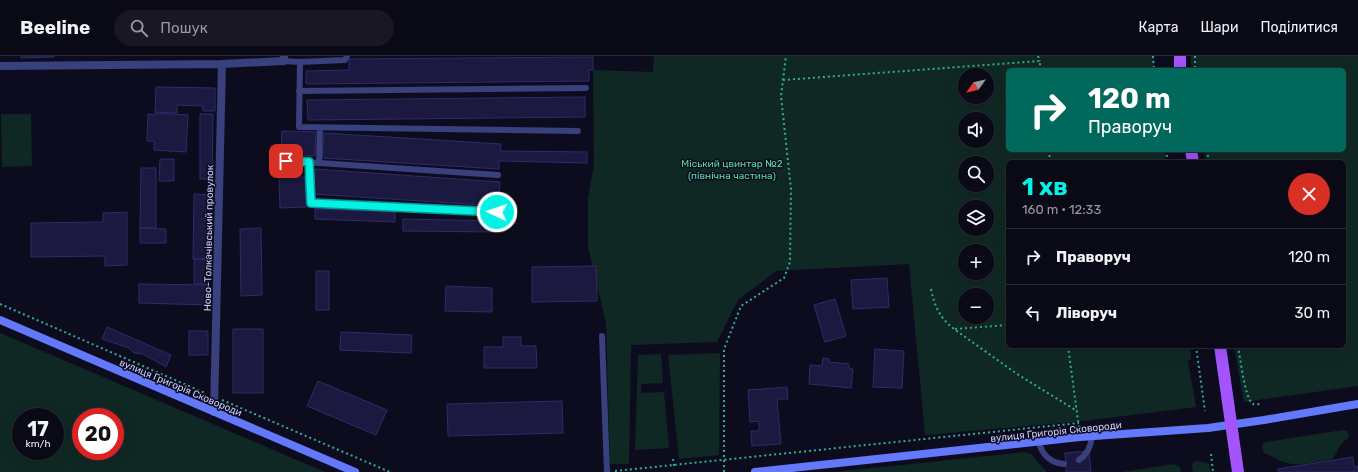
<!DOCTYPE html>
<html lang="uk">
<head>
<meta charset="utf-8">
<style>
	:root { --surface:#0a0916; --page:#181723; --text:#f1f3f6; --muted:#999aa1; --line:#2a2a35; --accent:#04f1e3 }
	body { margin:0; font-family:Rubik,sans-serif; background:var(--page); color:var(--text); height:100vh; display:flex; flex-direction:column; font-size:15px; white-space:nowrap }
	* { box-sizing:border-box; margin:0 }
	p { font-size:13px; color:var(--muted) }
	.icon { flex:none; width:22px; height:22px; fill:none; stroke:currentColor; stroke-width:2; stroke-linecap:round; stroke-linejoin:round }
	.map { position:relative; flex:1; overflow:hidden }
	.panel { position:absolute; left:1006px; top:104px; width:340px; height:188px; display:flex; flex-direction:column; background:var(--surface); border-radius:6px; box-shadow:0 4px 16px #0002,0 0 0 1px var(--line) }
	.panel>* { flex:none }
	.hud { position:absolute; left:1006px; top:12px; width:340px; height:84px; border-radius:6px; box-shadow:0 4px 16px #0002,0 0 0 1px var(--line); background:#00695c; color:#fff; overflow:hidden }
	.needle { width:26px; rotate:236deg }
	.tools { position:absolute; left:958px; top:12px; display:grid; gap:8px }
	.tools a { display:grid; place-items:center; width:36px; height:36px; border-radius:50%; background:var(--surface); box-shadow:0 4px 16px #0002,0 0 0 1px var(--line); font-size:20px }
	.speed { position:absolute; left:12px; top:352px; display:flex; gap:8px; font-size:20px; font-weight:700; text-align:center }
	.speed>* { display:grid; place-content:center; width:52px; height:52px; border-radius:50%; background:var(--surface); box-shadow:0 4px 16px #0002,0 0 0 1px var(--line); line-height:1 }
	.speed small { font-size:10px; font-weight:400 }
	.speed .limit { border:6px solid #d22; background:#fff; color:#111 }
	.pin { position:absolute; display:grid; place-items:center; width:34px; height:34px; color:#fff; margin:-17px; border-radius:8px; box-shadow:0 2px 6px #0006 }
	.me { position:absolute; width:44px; margin:-22px; rotate:273deg; stroke-linejoin:round; filter:drop-shadow(0 0 3px #0008) }
	.turn { display:flex; align-items:center; gap:14px; height:84px; padding:0 16px; font-size:18px }
	.turn .icon { width:52px; height:52px; stroke-width:2.5 }
	.turn b { display:block; font-size:28px; line-height:34px }
	.round { display:grid; place-items:center; flex:none; width:42px; height:42px; border-radius:21px; background:var(--page) }
	.head { display:flex; align-items:center; justify-content:space-between; height:68px; padding:0 16px }
	h1 { font-size:24px; font-weight:700; line-height:30px; color:var(--accent) }
	ul { padding:0; list-style:none }
	li { display:flex; align-items:center; gap:12px; height:56px; padding:0 16px; border-top:1px solid var(--line) }
	li div { flex:1 }
	li b { display:block; font-size:15px }
	li em { font-style:normal }
	header { display:flex; align-items:center; gap:24px; box-sizing:border-box; height:56px; padding:0 20px; background:var(--surface); border-bottom:1px solid var(--line) }
	header strong { font-size:19px }
	nav { display:flex; gap:22px; margin-inline-start:auto; font-size:14px }
	.search { width:280px; height:36px; background:var(--page); display:flex; align-items:center; gap:10px; box-sizing:border-box; padding:0 14px; border-radius:22px; color:var(--muted); font-size:15px }
	.map>svg:first-child { display:block }
	.green { fill:#102823; fill-rule:evenodd }
	.building { fill:#1b193f; stroke:#2e2b6b }
	.lines { fill:none; stroke-linecap:round; stroke-linejoin:round }
	.path { stroke:#2fae92; stroke-width:2; stroke-dasharray:2 3; stroke-linecap:butt }
	.lane { stroke:#38407d; stroke-width:6 }
	.street { stroke:#38407d; stroke-width:8 }
	.secondary { stroke:#6478fc; stroke-width:8 }
	.primary { stroke:#a354fc; stroke-width:12 }
	.route-casing { stroke:#039d94; stroke-width:10 }
	.route { stroke:#04f1e3; stroke-width:7 }
	.labels { text-anchor:middle; stroke-width:3; stroke-linejoin:round; paint-order:stroke }
	.park-label { font-size:10px; fill:#59dca7; stroke:#0d0c1e }
	.street-label { font-size:10px; fill:#cbcdfe; stroke:#0d0c1e }
</style>
</head>
<body>
<header>
<strong>Beeline</strong>
<div class="search"><svg class="icon" aria-label="search" viewBox="0 0 24 24"><circle cx="10" cy="10" r="6"/><path d="M15 15l6 6"/></svg>Пошук</div>
<nav><a>Карта</a><a>Шари</a><a>Поділитися</a></nav>
</header>
<div class="map">
<svg width="1358" height="416" viewBox="0 0 1358 416">
	<rect width="100%" height="100%" fill="#0d0c1e"/>
	<path class="green" d="M654,0h500v14h-146v80h157l1,12h-158v184h182l1,13 -3,2 8,46 -113,14 -158,14 -16,-171 -133,7 -38,29 -21,42 -86,3 -2,119h-19l-4,-141 -18,-76v-49l6,-33 -1,-95 60,2zM965,19h22v22h-22zM965,63h22v22h-22zM965,107h22v22h-22zM965,151h22v22h-22zM965,195h22v22h-22zM965,239h22v22h-22z
		M1191,0h167v330l-114,16 -10,-56h110v-184h-138l-2,-12h140v-80h-153z
		M1,58h30l1,52 -30,1z
		M0,277l325,139h-325zM21,361h34v34h-34zM81,361h34v34h-34z
		M720,297l-1,102 -40,4 -11,-104z
		M661,298l2,29 -22,1v9l23,-1 5,56 -34,2 3,-95z
		M1343,374l4,1 2,6 -8,7 -7,13 -2,2c-14,2 -31,8 -45,4 -8,-2 -14,-7 -23,-10l-2,-8 4,-3z
		M1024,396l7,2 16,18h-212z
		M1200,405l9,3 1,8h-17l-1,-7 2,-3z
		M1174,408l6,3 1,5h-59z"/>
	<path class="building" d="M21,0h33v1l-33,1z
		M593,1v13h-4v11l-283,3v-13l43,-1v-11z
		M156,31l59,1v23h-12v-5l-26,-1v8l-22,-1z
		M585,41v20l-277,3 -1,-20z
		M155,57l33,2 -2,37 -32,-2v-9h-7l1,-27 7,1z
		M200,58h13l-1,65h-12z
		M282,75l34,1 -1,24 -34,-1z
		M324,77l177,11 -1,7 87,1v11l-88,-2v8l-177,-11z
		M160,103h14v22h-15z
		M141,112h15v60h-16z
		M315,113l185,13 -2,24 -185,-12z
		M305,121l1,30 -26,1 -1,-30z
		M194,138l17,1 -2,64h-16z
		M315,153l80,3v10l-80,-3z
		M127,156v53l-22,1v-10l-74,1v-34l72,-1v-9z
		M403,163l92,2v11l-92,-1z
		M140,172l26,1v14h-26z
		M261,172l1,67 -21,1 -1,-67z
		M194,203h15v25h-15z
		M596,210l1,35 -65,1v-35z
		M316,215h13v39h-13z
		M887,222l2,29 -36,2 -2,-29z
		M139,228l70,1v20l-70,-2z
		M446,230l46,2v24l-47,-1z
		M835,243l11,37 -21,6 -11,-37z
		M107,271l64,28 -5,12 -23,-13 -9,-1 -5,-5 -27,-9z
		M233,273h30v64h-30z
		M189,275h19v24h-19z
		M341,276l71,3 -1,18 -71,-3z
		M503,281h18v9h15l1,22h-53v-21h19z
		M875,293l29,2 -2,37 -29,-1z
		M823,302l6,1v3l20,2v4l4,1 -2,19 -42,-4 1,-19 12,1z
		M318,325l69,29 -11,25 -69,-29z
		M787,331l1,12h-11l4,45 -29,2 -1,-15h8v-10l-9,1 -2,-32z
		M562,345l1,32 -115,3 -1,-32z
		M1089,395l2,21h-25l-1,-19z
		M1353,401l1,10 4,-1v6h-80v-3z"/>
	<g class="lines">
		<path class="path" d="M1038,0l2,5
			M1153,0l1,14
			M1195,0v14
			M783,24l257,-19v9
			M1049,94l1,12
			M1166,94l2,12
			M1207,94l2,12
			M931,233c4,18 8,28 23,40l63,45 60,37
			M0,248l205,89
			M955,273l53,-4
			M1068,290l11,82
			M1196,290l9,65
			M1238,290c2,10 7,54 15,58 2,1 6,0 9,0
			M222,344l168,72
			M1211,398l2,18
			M673,403l1,7
			M615,415l464,-48
			M724,416v-123l17,-43 43,-28 6,-16 1,-73 -10,-93 5,-40"/>
		<path class="lane" d="M284,5l16,1 -1,65 279,4
			M300,6l45,-2 2,-4
			M299,35l287,-3
			M286,105l33,2 1,-35
			M309,107l2,40 186,9
			M319,107l179,12
			M602,280l5,136
			M1039,386c3,13 12,21 25,22
			M1079,404c9,-6 12,-14 13,-24"/>
		<path class="street" d="M0,10l222,-2 62,-3v-5
			M214,356l8,-348"/>
		<path class="secondary" d="M0,264l355,152
			M755,416l325,-35 128,-9 56,-8 94,-16"/>
		<path class="primary" d="M1180,14v-14
			M1191,94l2,12
			M1220,290l18,126"/>
	</g>
	<g class="lines">
		<defs>
			<path id="route" d="M286,105l23,1 2,41 186,9"/>
		</defs>
		<use href="#route" class="route-casing"/>
		<use href="#route" class="route"/>
	</g>
	<g class="labels">
		<g class="park-label">
			<text x="732" y="111">Міський цвинтар №2<tspan x="732" dy="12">(північна частина)</tspan></text>
		</g>
		<g class="street-label">
			<text transform="translate(208 182) rotate(-89)" y="4">Ново-Толкачівський провулок</text>
			<text transform="translate(181 331) rotate(23)" y="4">вулиця Григорія Сковороди</text>
			<text transform="translate(1056 375) rotate(-6)" y="4">вулиця Григорія Сковороди</text>
		</g>
	</g>
</svg>
<div class="tools">
<a><svg class="needle" viewBox="-14 -14 28 28"><path d="M0-13l5 13h-10z" fill="#e53935"/><path d="M0 13l5-13h-10z" fill="#999aa1"/></svg></a>
<a><svg class="icon" aria-label="sound" viewBox="0 0 24 24"><path d="M4 9h4l5-4v14l-5-4H4zM17 9q2 3 0 6"/></svg></a>
<a><svg class="icon" aria-label="search" viewBox="0 0 24 24"><circle cx="10" cy="10" r="6"/><path d="M15 15l6 6"/></svg></a>
<a><svg class="icon" aria-label="layers" viewBox="0 0 24 24"><path d="M12 4l9 5-9 5-9-5zM3 14l9 5 9-5"/></svg></a>
<a>+</a>
<a>−</a>
</div>
<div class="speed"><div>17<small>km/h</small></div><div class="limit">20</div></div>
<div class="pin" style="left:286px;top:105px;background:#d93025"><svg class="icon" aria-label="arrive" viewBox="0 0 24 24"><path d="M6 21V4h12l-3 4 3 4H6"/></svg></div>
<svg class="me" style="left:497px;top:156px" viewBox="-20 -20 40 40"><circle r="17" fill="#04f1e3" stroke="#fff" stroke-width="3"/><path d="M0-11L8 9 0 5-8 9z" fill="#fff"/></svg>
<div class="hud">
<div class="turn"><svg class="icon" aria-label="right" viewBox="0 0 24 24"><path d="M7 20v-9h11M14 6l5 5-5 5"/></svg><div><b>120 m</b>Праворуч</div></div>
</div>
<section class="panel">
<div class="head"><div><h1>1 хв</h1><p>160 m · 12:33</p></div><a class="round" style="background:#d93025;color:#fff"><svg class="icon" aria-label="close" viewBox="0 0 24 24"><path d="M6 6l12 12M18 6L6 18"/></svg></a></div>
<ul>
<li><svg class="icon" aria-label="right" viewBox="0 0 24 24"><path d="M7 20v-9h11M14 6l5 5-5 5"/></svg><div><b>Праворуч</b></div><em>120 m</em></li>
<li><svg class="icon" aria-label="left" viewBox="0 0 24 24"><path d="M17 20v-9H6M10 6l-5 5 5 5"/></svg><div><b>Ліворуч</b></div><em>30 m</em></li>
</ul>
</section>
</div>
</body>
</html>
